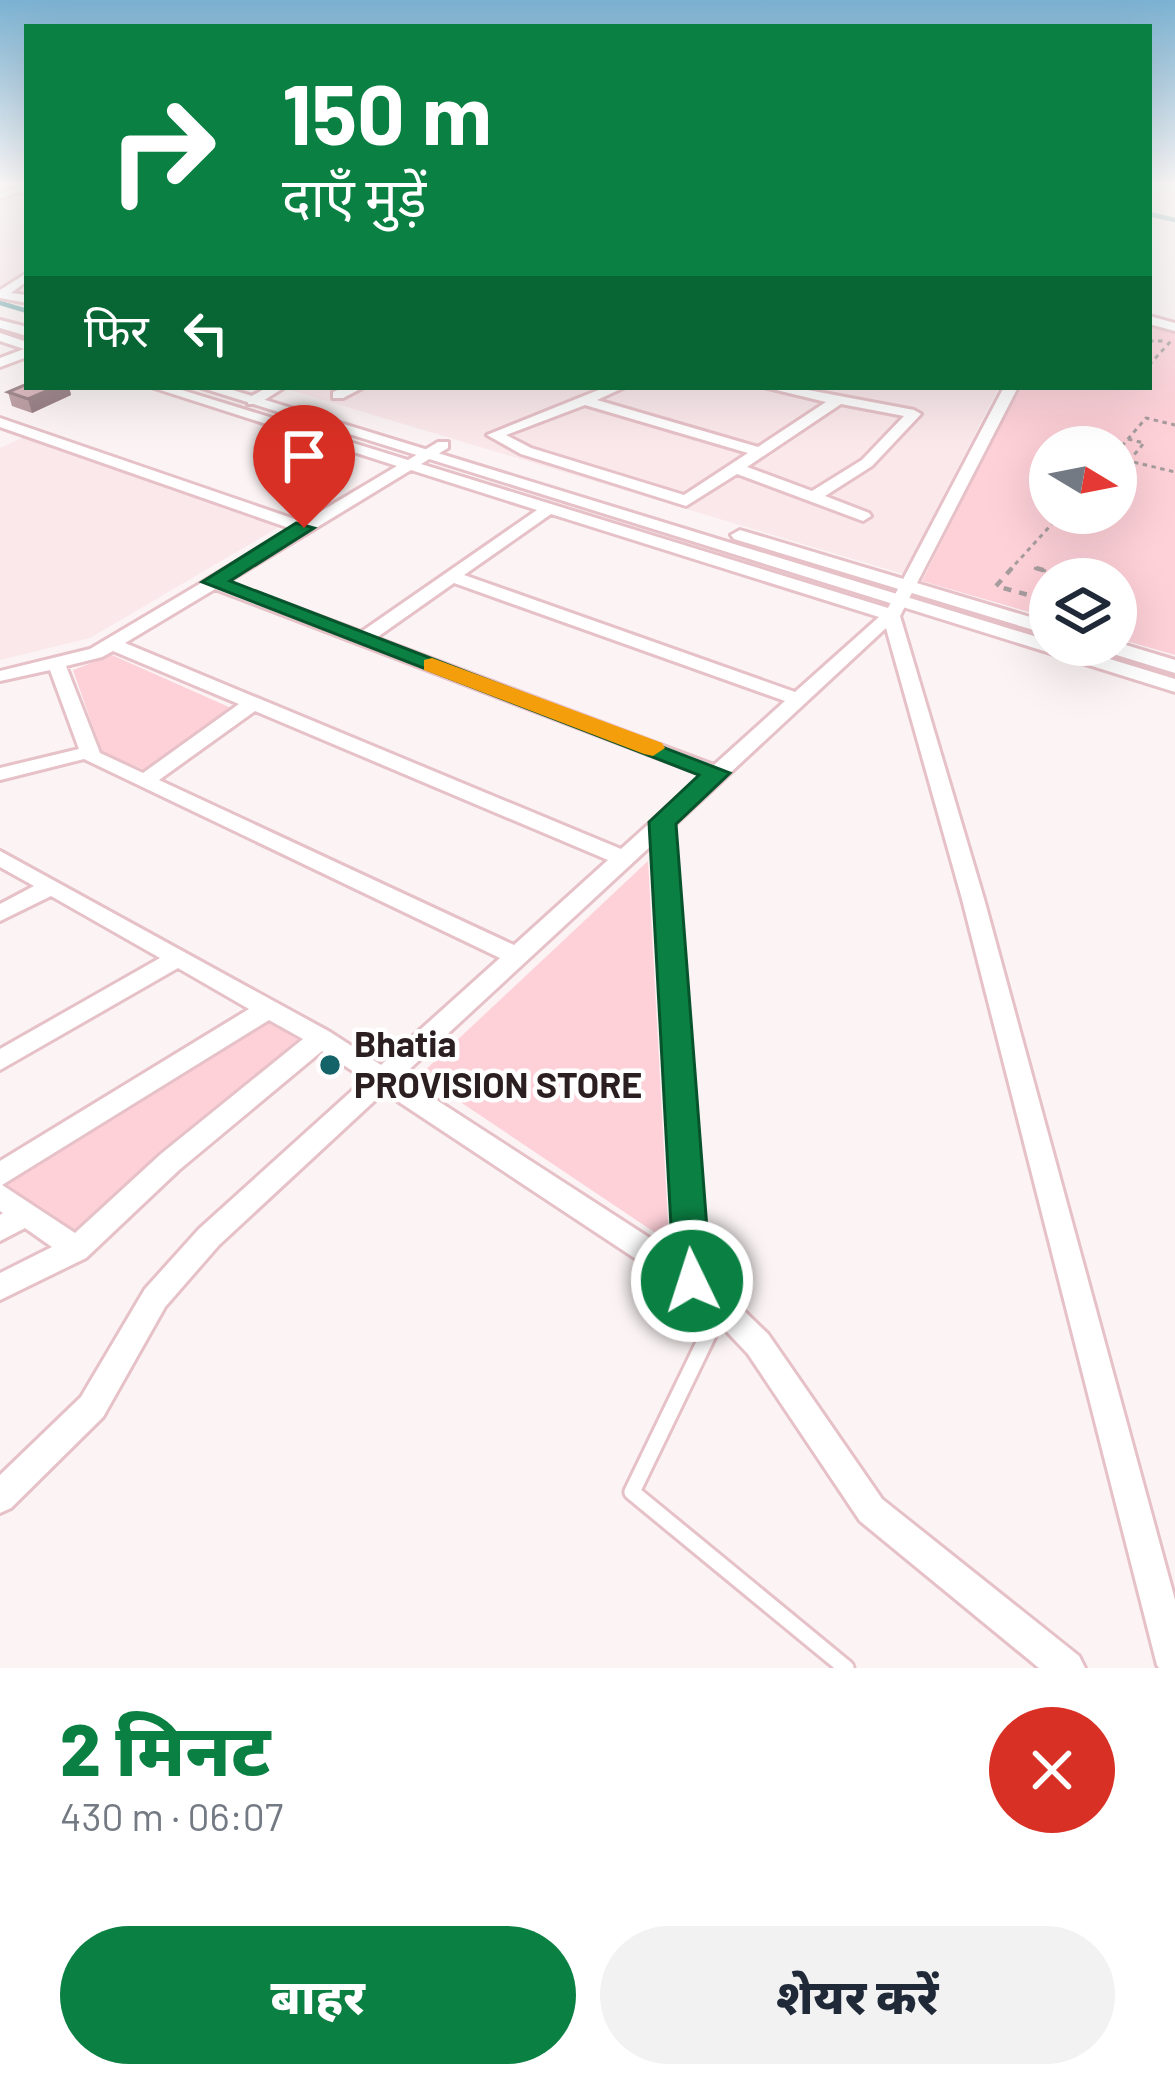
<!DOCTYPE html>
<html lang="hi">
<head>
<meta charset="utf-8">
<style>
	:root { --surface:#fff; --page:#f2f2f3; --text:#1f2937; --muted:#747a83; --accent:#0b8043 }
	body { margin:0; font-family:Barlow,"Noto Sans Devanagari",sans-serif; background:var(--page); color:var(--text); height:100vh; display:flex; flex-direction:column; font-size:45px; white-space:nowrap }
	* { box-sizing:border-box; margin:0 }
	p { font-size:39px; color:var(--muted) }
	.icon { flex:none; width:66px; height:66px; fill:none; stroke:currentColor; stroke-width:2; stroke-linecap:round; stroke-linejoin:round }
	.map { position:relative; height:1668px; overflow:hidden }
	.details { display:flex; flex-direction:column; background:var(--surface); flex:1 }
	.details>* { flex:none }
	.banner { position:absolute; left:24px; top:24px; width:1128px; height:366px; border-radius:0px; box-shadow:0 12px 48px #0002; background:#0b8043; color:#fff; overflow:hidden }
	.needle { width:78px; rotate:100deg }
	.controls { position:absolute; left:1029px; top:426px; display:grid; gap:24px }
	.controls a { display:grid; place-items:center; width:108px; height:108px; border-radius:50%; background:var(--surface); box-shadow:0 12px 48px #0002; font-size:60px }
	.pin { position:absolute; display:grid; place-items:center; width:102px; height:102px; color:#fff; margin:-123px -51px; border-radius:50% 50% 50% 0; rotate:-45deg; box-shadow:0 0 12px #0007 }
	.pin .icon { rotate:45deg }
	.me { position:absolute; width:132px; margin:-66px; rotate:356deg; stroke-linejoin:round; filter:drop-shadow(0 0 9px #0008) }
	.turn { display:flex; align-items:center; gap:42px; height:252px; padding:0 60px; font-size:54px }
	.turn .icon { width:156px; height:156px; stroke-width:2.5 }
	.turn b { display:block; font-size:84px; line-height:102px }
	.then { display:flex; align-items:center; height:114px; padding:0 60px; background:#0003; gap:24px; font-size:45px }
	.round { display:grid; place-items:center; flex:none; width:126px; height:126px; border-radius:63px; background:var(--page) }
	.summary { display:flex; align-items:center; justify-content:space-between; height:204px; padding:0 60px }
	h1 { font-size:72px; font-weight:800; line-height:90px; color:var(--accent) }
	.primary-button { display:flex; gap:24px; margin-top:auto; padding:24px 60px }
	.primary-button a { flex:1; height:138px; border-radius:72px; background:var(--accent); color:#fff; font-size:48px; font-weight:800; line-height:138px; text-align:center }
	.primary-button a+a { background:var(--page); color:var(--text) }
	.map>svg:first-child { display:block }
	.built { fill:#fbe8eb }
	.green { fill:#fed0d8; fill-rule:evenodd }
	.lines { fill:none; stroke-linecap:round; stroke-linejoin:round }
	.stream { stroke:#7aafb2; stroke-width:4.5 }
	.service-casing { stroke:#e6c1c7; stroke-width:21 }
	.minor-casing { stroke:#e6c1c7; stroke-width:6 }
	.tertiary-casing { stroke:#e6c1c7; stroke-width:6 }
	.path-far1 { stroke:#a79d9f; stroke-width:3; stroke-dasharray:4.5 4.5; stroke-linecap:butt }
	.path { stroke:#a79d9f; stroke-width:4.5; stroke-dasharray:8 8; stroke-linecap:butt }
	.service { stroke:#fff; stroke-width:15 }
	.minor { fill:#fff; fill-rule:evenodd }
	.tertiary { fill:#fff; fill-rule:evenodd }
	.wall { fill:#b99a9f }
	.shaded-wall { fill:#967d82 }
	.building { fill:#d7b3b9; stroke:#967d82; stroke-width:3 }
	.route { fill:#0b8043; stroke:#07532c; stroke-width:3 }
	.slow { fill:#f59e0b }
	.poi-dot { fill:#136368; stroke:#fff; stroke-width:4.5 }
	.labels { text-anchor:middle; stroke-width:9; stroke-linejoin:round; paint-order:stroke }
	.poi-label { font-size:36px; font-weight:bold; fill:#2c1f21; stroke:#fff; text-anchor:start }
</style>
</head>
<body>
<div class="map">
<svg width="1175" height="1668" viewBox="0 0 1175 1668">
	<rect width="100%" height="100%" fill="#fbf3f4"/>
	<path class="built" d="M27,194v112l-27,-7v-97z
		M291,387h708l-96,187 -616,-185z
		M24,437l255,90 -189,111 -90,22v-212z"/>
	<path class="green" d="M1149,326l26,6v323l-59,-17v-59h-66v39l-128,-37 97,-194h130zM1116,447v66h-66v-66z
		M112,655l119,53 -86,62 -43,-17 -29,-83z
		M648,861l21,381 -249,-167z
		M266,1010l38,31 -235,203 -69,-48v-21z"/>
	<g class="lines">
		<path class="stream" d="M1149,214l26,6
			M0,303l27,8"/>
		<defs>
			<path id="service" d="M720,1310l-88,182 214,176"/>
			<path id="minor" d="M27,185v5l-27,8v-6z
				M27,273v8l-16,12 16,2v8l-27,-5v-8z
				M0,333l27,9v15l-27,10v-9l24,-9 -24,-8z
				M151,387h21l236,73 30,-18h10v6l-27,16 467,144 116,-221h14l-118,229 84,283 191,701v68h-16l-2,-3 -195,-766 -76,-271 -212,197 32,449 62,60 114,165 197,157 6,12h-46l-179,-147 -112,-167 -53,-56 -311,-206 -165,153 -54,62 -62,110 -92,91 -11,5v-38l81,-78 64,-108 54,-60 166,-150 -43,-28 -143,119 -93,88 -86,42v-27l52,-26 -27,-19 -25,13v-26l3,-2 -3,-2v-50l249,-152 -71,-41 -178,102v-21l160,-91 -109,-62 -51,25v-17l34,-18 -34,-19v-16l330,181 51,33 119,-107 -416,-199 -84,21v-12l79,-19 -29,-79 -50,11v-10l90,-22 202,-120 -292,-102v-9l303,104 94,-56zM411,470l126,40 -176,122 -134,-50zM551,514l328,103 -84,75 -331,-117zM454,583l331,118 -71,64 -338,-127zM215,589l488,186 -82,74 -496,-206zM113,651l126,53 -96,69 -43,-20 -34,-87 36,-9zM255,711l353,149 -94,85 -355,-165zM654,843l22,412 -275,-178zM269,1020l34,19 -142,115 -86,79 -73,-48z
				M268,387h17l-27,17h-10v-6z
				M345,387h19l-21,11h-10v-6z
				M606,387h19l-28,13 161,47 68,-45 -62,-15h28l122,23 7,4 -49,52 -47,30 44,17 2,3 -8,5 -126,-47 -51,32 -165,-52 -34,-19zM841,404l63,12 -42,44 -50,31 -65,-24zM585,405l163,48 -64,42 -153,-47 -25,-13z"/>
			<path id="tertiary" d="M1149,316l26,7v8l-26,-7z
				M0,320l27,7v9l-27,-8z
				M199,387h24l827,254v4h14l111,34v13z
				M740,530l310,93v12l-316,-96 -3,-4z
				M1116,642l59,18v13l-78,-24 -3,-4z"/>
		</defs>
		<use href="#service" class="service-casing"/>
		<use href="#minor" class="minor-casing"/>
		<use href="#tertiary" class="tertiary-casing"/>
		<path class="path-far1" d="M1149,341h14
			M1149,365l22,-24
			M1128,439l16,4 -15,18 46,11
			M1116,453l30,-35 29,7
			M1034,568l12,3
			M1009,571l53,-58"/>
		<path class="path" d="M1012,568l-16,18 54,15
			M1036,568l37,11"/>
		<use href="#service" class="service"/>
		<use href="#minor" class="minor"/>
		<use href="#tertiary" class="tertiary"/>
	</g>
	<path class="wall" d="M27,387h42l2,8 -39,18 -20,-7 -4,-14z"/>
	<path class="shaded-wall" d="M56,387h13l2,8 -39,18 -4,-14z"/>
	<path class="building" d="M27,384v3h29l-28,12 -20,-7z"/>
	<linearGradient id="sky" x2="0" y2="1"><stop stop-color="#7cb2d2"/><stop offset="0.44" stop-color="#fdfafa"/><stop offset="1" stop-color="#fdfafa" stop-opacity="0"/></linearGradient>
	<rect width="1175" height="419" fill="url(#sky)"/>
	<path class="route" d="M296,523l18,5 -84,53 500,192 -54,51 35,457 -6,12 -13,5 -13,-5 -5,-12 -25,-459 50,-47 -497,-193z"/>
	<path class="slow" d="M432,658l230,85 3,5 -12,8 -9,-2 -220,-84v-10z"/>
	<circle class="poi-dot" cx="330" cy="1065" r="12"/>
	<g class="labels">
		<g class="poi-label">
			<text x="354" y="1057">Bhatia<tspan x="354" dy="41">PROVISION STORE</tspan></text>
		</g>
	</g>
</svg>
<div class="controls">
<a><svg class="needle" viewBox="-14 -14 28 28"><path d="M0-13l5 13h-10z" fill="#e53935"/><path d="M0 13l5-13h-10z" fill="#747a83"/></svg></a>
<a><svg class="icon" aria-label="layers" viewBox="0 0 24 24"><path d="M12 4l9 5-9 5-9-5zM3 14l9 5 9-5"/></svg></a>
</div>
<div class="pin" style="left:304px;top:528px;background:#d93025"><svg class="icon" aria-label="arrive" viewBox="0 0 24 24"><path d="M6 21V4h12l-3 4 3 4H6"/></svg></div>
<svg class="me" style="left:692px;top:1281px" viewBox="-20 -20 40 40"><circle r="17" fill="#0b8043" stroke="#fff" stroke-width="3"/><path d="M0-11L8 9 0 5-8 9z" fill="#fff"/></svg>
<div class="banner">
<div class="turn"><svg class="icon" aria-label="right" viewBox="0 0 24 24"><path d="M7 20v-9h11M14 6l5 5-5 5"/></svg><div><b>150 m</b>दाएँ मुड़ें</div></div>
<div class="then">फिर<svg class="icon" aria-label="left" viewBox="0 0 24 24"><path d="M17 20v-9H6M10 6l-5 5 5 5"/></svg></div>
</div>
</div>
<section class="details">
<div class="summary"><div><h1>2 मिनट</h1><p>430 m · 06:07</p></div><a class="round" style="background:#d93025;color:#fff"><svg class="icon" aria-label="close" viewBox="0 0 24 24"><path d="M6 6l12 12M18 6L6 18"/></svg></a></div>
<div class="primary-button"><a>बाहर</a><a>शेयर करें</a></div>
</section>
</body>
</html>
